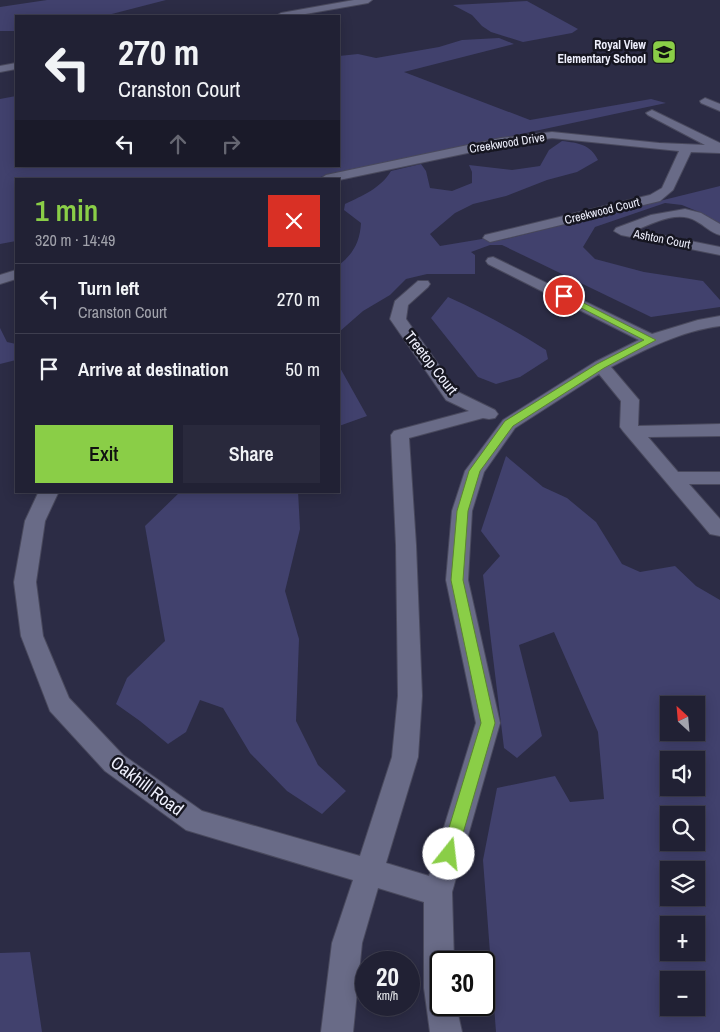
<!DOCTYPE html>
<html lang="en">
<head>
<meta charset="utf-8">
<style>
	:root { --surface:#212134; --page:#29293c; --text:#f1f3f6; --muted:#a2a3ac; --line:#3e3e4f; --accent:#8ace47 }
	body { margin:0; font-family:"Archivo Narrow",sans-serif; background:var(--page); color:var(--text); height:100vh; display:flex; flex-direction:column; font-size:19px; white-space:nowrap }
	* { box-sizing:border-box; margin:0 }
	p { font-size:16px; color:var(--muted) }
	.icon { flex:none; width:28px; height:28px; fill:none; stroke:currentColor; stroke-width:2; stroke-linecap:round; stroke-linejoin:round }
	.map { position:relative; flex:1; overflow:hidden }
	.side { position:absolute; left:15px; top:178px; width:325px; height:315px; display:flex; flex-direction:column; background:var(--surface); border-radius:0px; box-shadow:0 2px 12px #0003,0 0 0 1px var(--line) }
	.side>* { flex:none }
	.top-card { position:absolute; left:15px; top:15px; width:325px; height:152px; border-radius:0px; box-shadow:0 2px 12px #0003,0 0 0 1px var(--line); background:#212134; color:var(--text); overflow:hidden }
	.needle { width:32px; rotate:334deg }
	.fabs { position:absolute; left:660px; top:696px; display:grid; gap:10px }
	.fabs a { display:grid; place-items:center; width:45px; height:45px; border-radius:0px; background:var(--surface); box-shadow:0 2px 12px #0003,0 0 0 1px var(--line); font-size:25px }
	.speed { position:absolute; left:355px; top:951px; display:flex; gap:10px; font-size:25px; font-weight:700; text-align:center }
	.speed>* { display:grid; place-content:center; width:65px; height:65px; border-radius:50%; background:var(--surface); box-shadow:0 2px 12px #0003,0 0 0 1px var(--line); line-height:1 }
	.speed small { font-size:12px; font-weight:400 }
	.speed .limit { border:2px solid #111; border-radius:8px; background:#fff; color:#111 }
	.pin { position:absolute; display:grid; place-items:center; width:42px; height:42px; color:#fff; margin:-21px; border:2px solid #fff; border-radius:50%; box-shadow:0 1px 5px #0007 }
	.me { position:absolute; width:55px; margin:-28px; rotate:16deg; stroke-linejoin:round; filter:drop-shadow(0 0 4px #0008) }
	.turn { display:flex; align-items:center; gap:18px; height:105px; padding:0 20px; font-size:22px }
	.turn .icon { width:65px; height:65px; stroke-width:2.5 }
	.turn b { display:block; font-size:35px; line-height:42px }
	.lanes { display:flex; align-items:center; height:48px; padding:0 20px; background:#0003; justify-content:center; gap:25px; direction:ltr }
	.lanes .off { opacity:.35 }
	.round { display:grid; place-items:center; flex:none; width:52px; height:52px; border-radius:0px; background:var(--page) }
	.head { display:flex; align-items:center; justify-content:space-between; height:85px; padding:0 20px }
	h1 { font-size:30px; font-weight:600; line-height:38px; color:var(--accent) }
	.button { display:flex; gap:10px; margin-top:auto; padding:10px 20px }
	.button a { flex:1; height:58px; border-radius:0px; background:var(--accent); color:#111; font-size:20px; font-weight:600; line-height:58px; text-align:center }
	.button a+a { background:var(--page); color:var(--text) }
	ul { padding:0; list-style:none }
	li { display:flex; align-items:center; gap:15px; height:70px; padding:0 20px; border-top:1px solid var(--line) }
	li div { flex:1 }
	li b { display:block; font-size:19px }
	li em { font-style:normal }
	.map>svg:first-child { display:block }
	.green { fill:#41416d; fill-rule:evenodd }
	.lines { fill:none; stroke-linecap:round; stroke-linejoin:round }
	.street-casing { stroke:#49495d; stroke-width:2 }
	.street { fill:#696b87; fill-rule:evenodd }
	.route { fill:#8ace47; stroke:#5a862e }
	.labels { text-anchor:middle; stroke-width:5; stroke-linejoin:round; paint-order:stroke }
	.far-poi-label { font-size:12px; font-weight:bold; fill:#eff0fd; stroke:#161621; text-anchor:end }
	.far-street-label { font-size:12px; fill:#eff0fd; stroke:#161621 }
	.street-label { font-size:15px; fill:#eff0fd; stroke:#161621 }
	.near-street-label { font-size:18px; fill:#eff0fd; stroke:#161621 }
</style>
</head>
<body>
<div class="map">
<svg width="720" height="1032" viewBox="0 0 720 1032">
	<rect width="100%" height="100%" fill="#2c2c45"/>
	<path class="green" d="M47,0h119l-62,16h-88v15h-16v-24z
		M527,1l51,28 -6,4 -49,9 -32,-10 -9,-6 -10,-11 -19,-10z
		M499,38l15,6 -110,28 126,48 121,-21 15,4 -355,76h-295v62l-16,3v-145l16,-3v70h323v-110l19,-2 18,4 63,-11 23,-7z
		M562,141c16,2 28,3 36,19l-21,12 -30,8 -41,16 -33,8 -18,9 -25,21 10,12 42,-7 20,1 218,-54v39l-21,-13 -17,-7 -17,-2 -70,24 -12,20 12,12 49,13 59,9 17,19v7l-69,10 -149,-72h-12l-19,7 4,3v19h-48l-21,5 -16,16 -27,16 -24,21v-67c14,-11 21,-23 22,-42l-17,-13 1,-6c17,-8 36,-16 46,-33l30,-7 5,7 4,17 22,3 20,-8v-11l-3,-7 43,5 28,-4 9,-16z
		M448,297c34,15 66,33 98,53l2,9 -28,18 -24,7 -18,-7 -47,-59z
		M0,328l7,14 9,2v16l-16,4z
		M339,366l28,50 -28,10z
		M506,456l37,31 24,11 29,24 26,42 18,8 35,-6 21,20 24,14v432h-224l-13,-172 14,-72 58,-12 15,26 34,-3 -6,-67 -44,-100 -35,13 23,91 -25,22 -13,-10 -21,-173 17,-19 -19,-25zM669,705h27v27h-27zM669,760h27v28h-27zM669,815h27v27h-27zM669,870h27v28h-27zM669,925h27v27h-27zM669,980h27v28h-27z
		M181,491h117l2,38 -15,62 14,48 -3,82 22,44 28,26 -24,23 -35,-23 -37,-38 -27,-45 -23,-8 -14,32 -18,12 -28,-23 -24,-17 11,-26 38,-37 -20,-115z
		M30,952l12,80h-42v-79z"/>
	<g class="lines">
		<defs>
			<path id="street" d="M354,0h18l-4,3 -74,13h-18l5,-3z
				M16,63v6l-16,3v-6z
				M705,98l15,6v7l-19,-8 -1,-2z
				M652,110l68,33v10l-29,-1 -18,38 -13,11 -170,41 -7,-4 2,-3 165,-40 12,-7 17,-37 -127,-13 -51,8 -162,34 -19,-1 6,-4 175,-37 51,-6 107,11 46,2 -57,-30 -2,-2z
				M685,209l16,4 19,11v11c-9,-2 -16,-10 -24,-14 -18,-11 -42,2 -60,9l84,17v8l-99,-20 -7,-4 2,-3 35,-13z
				M493,257l159,77 46,-14 22,-4v10c-39,5 -74,23 -109,41l28,33 -1,26 82,-2v12l-72,1 30,35h42v12h-31l31,35v17l-10,-2 -87,-103 -3,-4 1,-26 -22,-27 -84,54 -31,44 -12,39 -4,69 32,143 -48,169 2,70h-13v43h15l6,27h-32l-6,-44v-86l-46,-14 -16,55 -9,89h-32l11,-89 21,-63 -167,-50 -81,-59 -55,-60 -29,-75 -7,-54 11,-61 14,-30h20l-14,30 -9,61 7,54 26,62 54,57 79,56 158,45 32,-99 6,-61 -2,-151 -5,-110 3,-4 75,-20 -23,-11 -56,-81 5,-18 23,-20h10l2,3 -2,3 -20,18 -2,14 52,73 37,18 3,4 -3,4 -6,1 -6,-1 -74,20 7,107 6,151 -4,61 -32,106 43,13 47,-153 -30,-143 6,-69 13,-40 38,-51 92,-58 44,-22 -151,-76 -2,-3 2,-3z
				M16,270v9l-16,5v-9z"/>
		</defs>
		<use href="#street" class="street-casing"/>
		<use href="#street" class="street"/>
	</g>
	<path class="route" d="M564,293l92,47 -52,28 -91,58 -33,45 -12,40 -5,69 32,143 -38,131 -2,5 -6,3 -6,-3 -2,-5 40,-131 -30,-143 6,-69 12,-40 36,-50 92,-57 47,-24 -84,-43v-3z"/>
	<defs>
		<symbol id="school-square" viewBox="-11 -11 22 22"><rect x="-9" y="-9" width="18" height="18" rx="4" fill="#8ace47" stroke="#161621"/><path d="M0-5L7-2L0 1L-7-2ZM-4 1L0 2.5L4 1V4Q0 6-4 4Z" fill="#111"/></symbol>
	</defs>
	<g fill-rule="evenodd">
		<use href="#school-square" x="650" y="38" width="28" height="28"/>
	</g>
	<g class="labels">
		<g class="far-poi-label">
			<text x="646" y="49">Royal View<tspan x="646" dy="14">Elementary School</tspan></text>
		</g>
		<g class="far-street-label">
			<text transform="translate(507 143) rotate(-9)" y="4">Creekwood Drive</text>
			<text transform="translate(602 211) rotate(-14)" y="4">Creekwood Court</text>
			<text transform="translate(662 239) rotate(11)" y="4">Ashton Court</text>
		</g>
		<g class="street-label">
			<text transform="translate(431 363) rotate(52)" y="5">Treetop Court</text>
		</g>
		<g class="near-street-label">
			<text transform="translate(147 786) rotate(37)" y="6">Oakhill Road</text>
		</g>
	</g>
</svg>
<div class="fabs">
<a><svg class="needle" viewBox="-14 -14 28 28"><path d="M0-13l5 13h-10z" fill="#e53935"/><path d="M0 13l5-13h-10z" fill="#a2a3ac"/></svg></a>
<a><svg class="icon" aria-label="sound" viewBox="0 0 24 24"><path d="M4 9h4l5-4v14l-5-4H4zM17 9q2 3 0 6"/></svg></a>
<a><svg class="icon" aria-label="search" viewBox="0 0 24 24"><circle cx="10" cy="10" r="6"/><path d="M15 15l6 6"/></svg></a>
<a><svg class="icon" aria-label="layers" viewBox="0 0 24 24"><path d="M12 4l9 5-9 5-9-5zM3 14l9 5 9-5"/></svg></a>
<a>+</a>
<a>−</a>
</div>
<div class="speed"><div>20<small>km/h</small></div><div class="limit">30</div></div>
<div class="pin" style="left:564px;top:296px;background:#d93025"><svg class="icon" aria-label="arrive" viewBox="0 0 24 24"><path d="M6 21V4h12l-3 4 3 4H6"/></svg></div>
<svg class="me" style="left:449px;top:854px" viewBox="-20 -20 40 40"><circle r="19" fill="#fff"/><path d="M0-13L10 11 0 6-10 11z" fill="#8ace47"/></svg>
<div class="top-card">
<div class="turn"><svg class="icon" aria-label="left" viewBox="0 0 24 24"><path d="M17 20v-9H6M10 6l-5 5 5 5"/></svg><div><b>270 m</b>Cranston Court</div></div>
<div class="lanes"><svg class="icon" aria-label="left" viewBox="0 0 24 24"><path d="M17 20v-9H6M10 6l-5 5 5 5"/></svg><svg class="icon off" aria-label="ahead" viewBox="0 0 24 24"><path d="M12 20V5M6 11l6-6 6 6"/></svg><svg class="icon off" aria-label="right" viewBox="0 0 24 24"><path d="M7 20v-9h11M14 6l5 5-5 5"/></svg></div>
</div>
<section class="side">
<div class="head"><div><h1>1 min</h1><p>320 m · 14:49</p></div><a class="round" style="background:#d93025;color:#fff"><svg class="icon" aria-label="close" viewBox="0 0 24 24"><path d="M6 6l12 12M18 6L6 18"/></svg></a></div>
<ul>
<li><svg class="icon" aria-label="left" viewBox="0 0 24 24"><path d="M17 20v-9H6M10 6l-5 5 5 5"/></svg><div><b>Turn left</b><p>Cranston Court</p></div><em>270 m</em></li>
<li><svg class="icon" aria-label="arrive" viewBox="0 0 24 24"><path d="M6 21V4h12l-3 4 3 4H6"/></svg><div><b>Arrive at destination</b></div><em>50 m</em></li>
</ul>
<div class="button"><a>Exit</a><a>Share</a></div>
</section>
</div>
</body>
</html>
